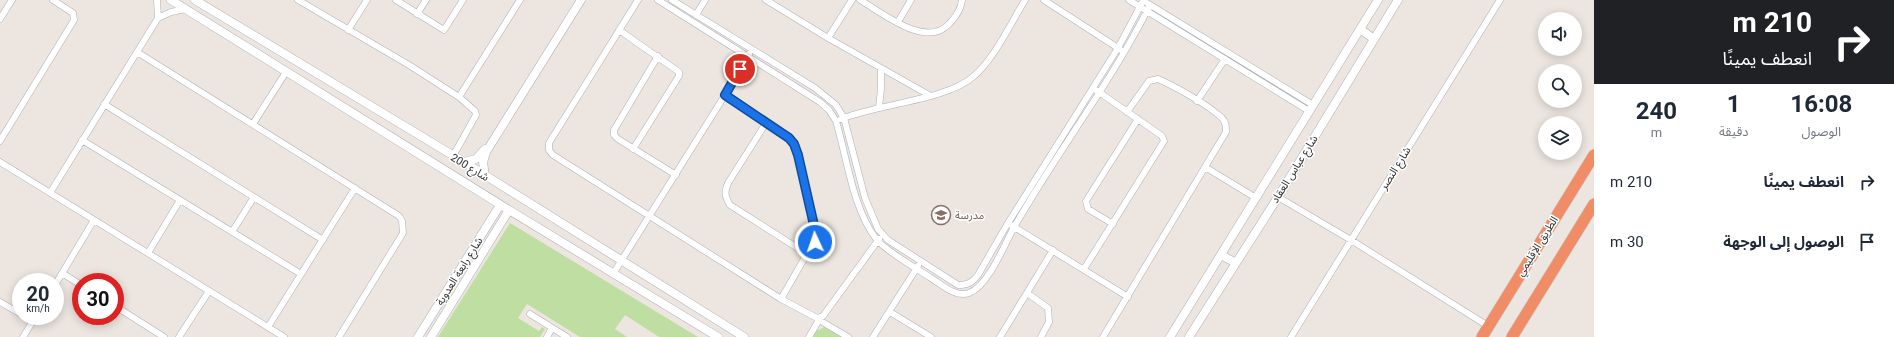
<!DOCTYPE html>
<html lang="ar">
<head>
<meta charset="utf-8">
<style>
	:root { --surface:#fff; --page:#f2f2f3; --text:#1f2937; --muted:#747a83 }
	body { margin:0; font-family:Roboto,"Noto Sans Arabic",sans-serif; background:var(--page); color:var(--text); direction:rtl; height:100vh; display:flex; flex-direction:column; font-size:15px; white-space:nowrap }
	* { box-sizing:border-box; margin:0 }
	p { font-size:13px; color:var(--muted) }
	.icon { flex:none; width:22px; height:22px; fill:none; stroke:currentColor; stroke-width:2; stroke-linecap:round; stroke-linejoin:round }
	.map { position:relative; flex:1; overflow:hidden; direction:ltr }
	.panel { display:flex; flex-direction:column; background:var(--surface); width:300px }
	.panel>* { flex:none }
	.guide { background:#202124; color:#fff; overflow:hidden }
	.controls { position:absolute; left:1538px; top:12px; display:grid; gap:8px }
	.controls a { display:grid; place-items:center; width:44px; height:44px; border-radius:50%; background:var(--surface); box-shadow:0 2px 10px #0003; font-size:20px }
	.speed { position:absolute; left:12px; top:273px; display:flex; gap:8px; font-size:20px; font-weight:700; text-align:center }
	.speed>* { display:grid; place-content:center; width:52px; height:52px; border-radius:50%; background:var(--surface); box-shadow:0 2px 10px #0003; line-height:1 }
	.speed small { font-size:10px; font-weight:400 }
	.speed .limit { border:6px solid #d22; background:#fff; color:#111 }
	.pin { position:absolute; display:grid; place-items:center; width:34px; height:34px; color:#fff; margin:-17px; border:2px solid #fff; border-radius:50%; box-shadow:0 1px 4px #0007 }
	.me { position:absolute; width:44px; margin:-22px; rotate:357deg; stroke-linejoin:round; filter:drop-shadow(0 0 3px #0008) }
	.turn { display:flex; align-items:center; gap:14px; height:84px; padding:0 16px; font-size:18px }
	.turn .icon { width:52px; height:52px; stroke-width:2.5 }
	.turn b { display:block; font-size:28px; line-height:34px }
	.eta { display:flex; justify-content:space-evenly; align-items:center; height:68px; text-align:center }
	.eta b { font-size:24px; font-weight:700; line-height:28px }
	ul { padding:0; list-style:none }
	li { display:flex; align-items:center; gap:12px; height:60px; padding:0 16px }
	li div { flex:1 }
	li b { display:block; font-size:15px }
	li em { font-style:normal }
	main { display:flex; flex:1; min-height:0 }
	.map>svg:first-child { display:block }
	.green { fill:#bfdea1 }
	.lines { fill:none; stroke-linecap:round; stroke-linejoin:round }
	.street-casing { stroke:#acb0b7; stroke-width:7 }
	.secondary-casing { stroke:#acb0b7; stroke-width:9 }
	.highway-casing { stroke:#c4c4c4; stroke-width:12 }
	.street { stroke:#fff; stroke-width:6 }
	.secondary { stroke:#fff; stroke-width:8 }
	.highway { stroke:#f18d66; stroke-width:11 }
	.route-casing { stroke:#114b97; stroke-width:10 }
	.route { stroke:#1a73e8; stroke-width:7 }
	.labels { text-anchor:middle; stroke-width:3; stroke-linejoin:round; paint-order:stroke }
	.street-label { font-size:11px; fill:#2c2c2c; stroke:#fff }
	.education-label { font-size:11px; fill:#785e54; stroke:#fff; text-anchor:start }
</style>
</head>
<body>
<main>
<section class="panel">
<div class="guide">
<div class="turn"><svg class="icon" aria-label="right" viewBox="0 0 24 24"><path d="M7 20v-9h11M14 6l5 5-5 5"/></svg><div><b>210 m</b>انعطف يمينًا</div></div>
</div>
<div class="eta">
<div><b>16:08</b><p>الوصول</p></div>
<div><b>1</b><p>دقيقة</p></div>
<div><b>240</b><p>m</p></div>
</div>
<ul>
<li><svg class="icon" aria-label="right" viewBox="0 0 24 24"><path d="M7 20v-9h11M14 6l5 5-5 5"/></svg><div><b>انعطف يمينًا</b></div><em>210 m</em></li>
<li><svg class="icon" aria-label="arrive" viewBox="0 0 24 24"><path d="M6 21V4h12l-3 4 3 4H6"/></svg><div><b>الوصول إلى الوجهة</b></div><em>30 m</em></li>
</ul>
</section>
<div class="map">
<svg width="1594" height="337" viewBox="0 0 1594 337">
	<rect width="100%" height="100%" fill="#ece5e0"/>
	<path class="green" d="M510,223l188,114h-39l-34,-22 -10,14 12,8h-47l-53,-33 -9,14 21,13 3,-4 3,2 -5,8h-102z
		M827,325l17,12h-34l4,-6 7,-2z"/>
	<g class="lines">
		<defs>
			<path id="street" d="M298,0l111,65 50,32 61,-97
				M396,0l48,30 19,-30
				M638,0l-89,143v7l4,5 228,144 36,19 6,-2 56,-77
				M658,0l162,102 9,8 7,11c11,37 17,89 41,119 9,11 42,30 54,38 11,7 25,20 38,15 19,-7 35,-47 44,-64 43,-76 98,-146 137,-224
				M672,0l143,88 21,17 8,13 21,80 13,31 10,11 70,45c9,0 14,-2 20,-10l30,-52 110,-175 25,-47
				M766,0l62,38 101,57
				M860,0c23,13 66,49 89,24 7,-7 12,-15 13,-24
				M1044,0l77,50
				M1129,0l180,111
				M1147,3l166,102
				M417,14l9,-14
				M696,15l9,-15
				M158,18l13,-6 15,-3
				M0,19l12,-19
				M898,22l13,-22
				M348,30l19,-30
				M619,30l60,42v4l-46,73
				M828,38l24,-38
				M137,52l262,164 3,5 1,12 -64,104
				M658,56l-44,74v5l4,4 58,36
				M725,95l64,43 5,6 4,11 18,83 -35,61
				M1197,101l28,-42
				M104,104l219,136
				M879,107l2,-18v-21
				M841,119c36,-15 107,-19 133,-43 20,-17 37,-53 51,-76
				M766,123l-38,60c-4,9 -3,14 2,22l77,49
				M253,124l33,-52
				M82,140l219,134
				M0,141l74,-121 -1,-7 -20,-13
				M453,156l23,-41 -1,-4 -16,-14
				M0,162l284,175
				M1205,167l51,31
				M50,193l108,-175 -1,-18
				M1278,197l73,43 137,86
				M1113,224l-25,-15 -2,-8 52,-82
				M1011,225l117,72
				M232,232l22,-35
				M148,253l32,-53
				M1084,269l80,-128 -2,-5 -66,-46
				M62,273l19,12
				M613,274l112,-179 24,-41
				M55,285l39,-65
				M1027,293l21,15 1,14 -8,15
				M0,302l21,12
				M115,306l49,31
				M890,312l41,25
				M530,314l37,23
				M819,320l29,17
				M268,327l87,-139
				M23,337l13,-21
				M179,337l30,-46
				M547,337l5,-9
				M809,337l11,-19
				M873,337l45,-71
				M1000,337l53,-87
				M1103,337l123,-205c0,-5 0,-10 -4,-14 -15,-14 -46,-31 -64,-39l-9,2 -22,31
				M1291,337l209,-337"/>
			<path id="secondary" d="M171,0l338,210 209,127
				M195,0l269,162 280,175
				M1360,29l14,10
				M464,162l12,-3 9,-10
				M485,176l-2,-14 3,-10 95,-152
				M1221,255l15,8
				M418,337l82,-132
				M431,337l78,-127
				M1170,337l208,-337
				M1189,337l89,-140 120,-197"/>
			<path id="highway" d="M1482,337l112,-182
				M1512,337l82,-133"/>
		</defs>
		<use href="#street" class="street-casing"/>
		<use href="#secondary" class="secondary-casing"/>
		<use href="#highway" class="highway-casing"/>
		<use href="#street" class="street"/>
		<use href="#secondary" class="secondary"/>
		<use href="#highway" class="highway"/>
	</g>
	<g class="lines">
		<defs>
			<path id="route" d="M740,69l-15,26 64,43 5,6 4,11 18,79 -1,8"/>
		</defs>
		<use href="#route" class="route-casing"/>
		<use href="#route" class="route"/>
	</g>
	<defs>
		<symbol id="school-ring" viewBox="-11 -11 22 22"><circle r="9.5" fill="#fff" stroke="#8d6e63" stroke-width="1.5"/><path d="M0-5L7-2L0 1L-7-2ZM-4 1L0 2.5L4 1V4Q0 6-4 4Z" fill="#8d6e63"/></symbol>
	</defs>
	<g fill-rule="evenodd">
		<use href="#school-ring" x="930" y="204" width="22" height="22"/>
	</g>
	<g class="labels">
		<g class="street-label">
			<text transform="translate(470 167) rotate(31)" y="4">شارع 200</text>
			<text transform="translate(1395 168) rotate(-58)" y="4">شارع النصر</text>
			<text transform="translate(1294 169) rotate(-58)" y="4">شارع عباس العقاد</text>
			<text transform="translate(1537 246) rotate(-58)" y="4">الطريق الإقليمي</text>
			<text transform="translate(459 271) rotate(-58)" y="4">شارع رابعة العدوية</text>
		</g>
		<g class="education-label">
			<text x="955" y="219">مدرسة</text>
		</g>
	</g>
</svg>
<div class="controls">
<a><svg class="icon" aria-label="sound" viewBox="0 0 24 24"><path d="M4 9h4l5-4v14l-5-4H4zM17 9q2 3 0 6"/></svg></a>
<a><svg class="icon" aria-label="search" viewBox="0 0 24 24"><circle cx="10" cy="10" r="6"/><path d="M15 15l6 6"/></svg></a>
<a><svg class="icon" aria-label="layers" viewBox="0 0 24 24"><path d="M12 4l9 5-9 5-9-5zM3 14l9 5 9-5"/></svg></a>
</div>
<div class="speed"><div>20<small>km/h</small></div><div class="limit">30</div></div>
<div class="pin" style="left:740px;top:69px;background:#d93025"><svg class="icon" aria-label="arrive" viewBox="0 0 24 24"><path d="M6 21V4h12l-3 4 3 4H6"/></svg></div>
<svg class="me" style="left:815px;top:242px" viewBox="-20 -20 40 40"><circle r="17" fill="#1a73e8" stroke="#fff" stroke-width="3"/><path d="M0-11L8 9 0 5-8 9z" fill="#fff"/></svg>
</div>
</main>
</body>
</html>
